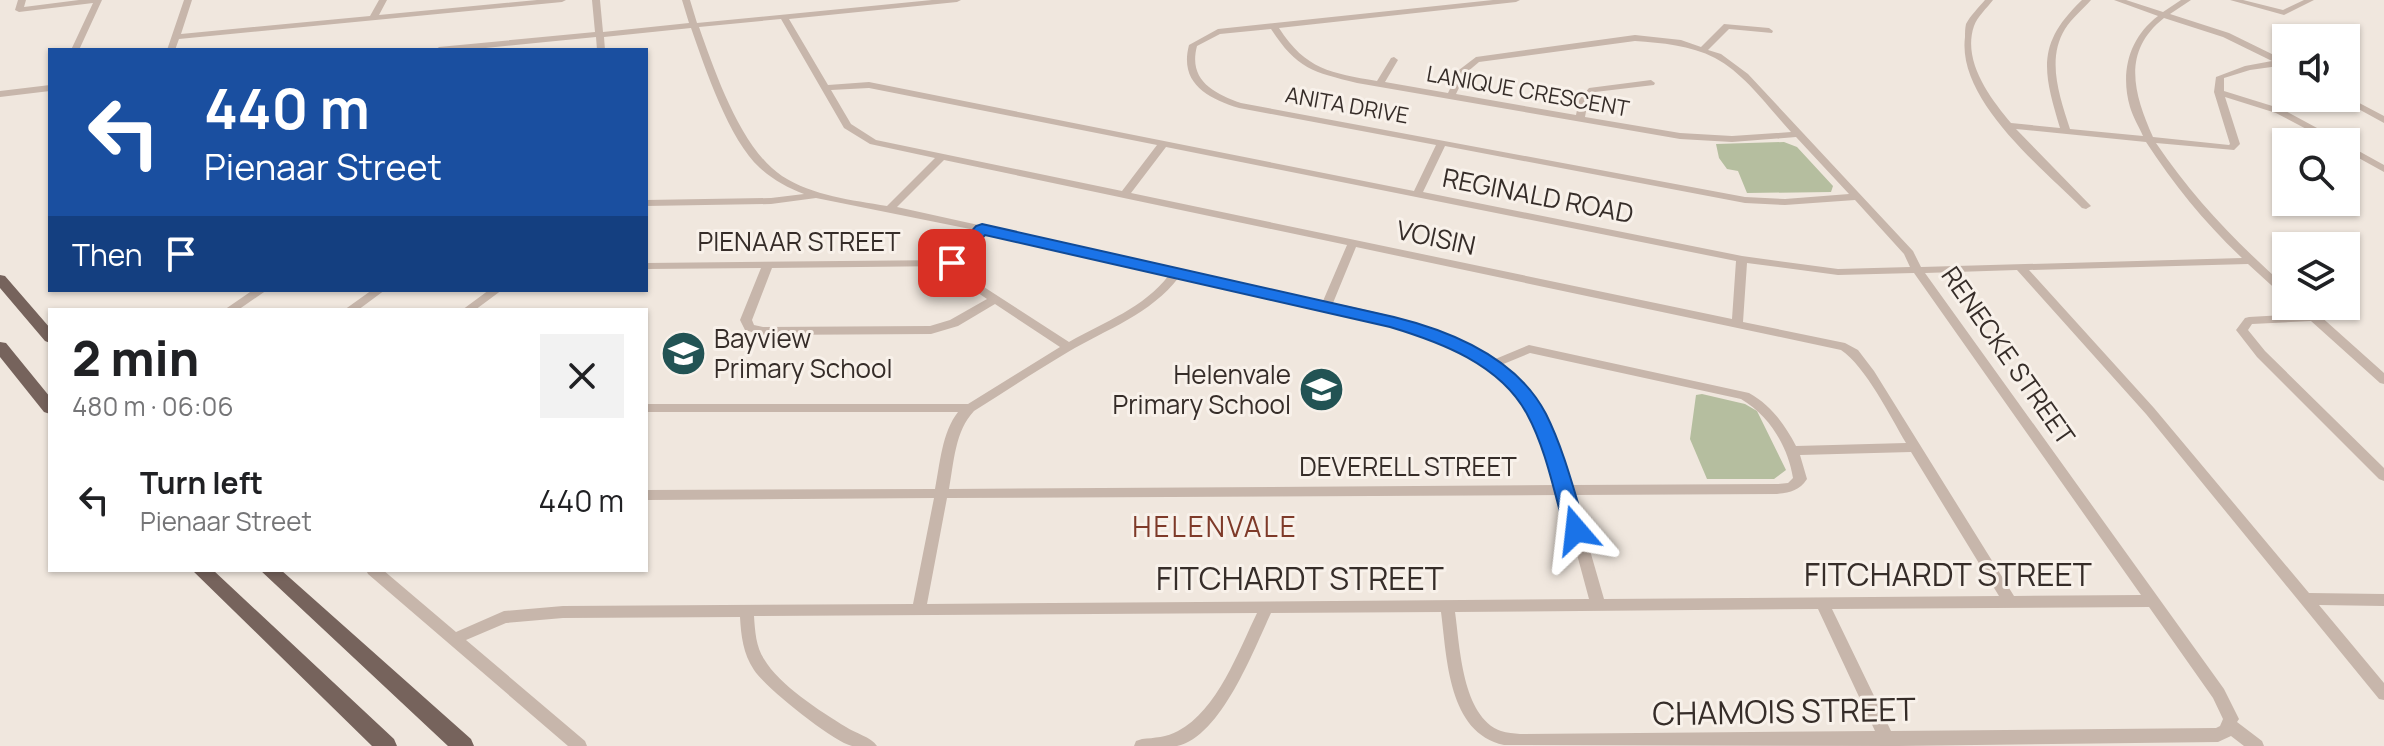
<!DOCTYPE html>
<html lang="en">
<head>
<meta charset="utf-8">
<style>
	:root { --surface:#fff; --page:#f2f2f2; --text:#202124; --muted:#757577 }
	body { margin:0; font-family:Manrope,sans-serif; background:var(--page); color:var(--text); height:100vh; display:flex; flex-direction:column; font-size:30px; white-space:nowrap }
	* { box-sizing:border-box; margin:0 }
	p { font-size:26px; color:var(--muted) }
	.icon { flex:none; width:44px; height:44px; fill:none; stroke:currentColor; stroke-width:2; stroke-linecap:round; stroke-linejoin:round }
	.map { position:relative; flex:1; overflow:hidden }
	.side { position:absolute; left:48px; top:308px; width:600px; height:264px; display:flex; flex-direction:column; background:var(--surface); border-radius:0px; box-shadow:0 2px 6px #0004 }
	.side>* { flex:none }
	.hud { position:absolute; left:48px; top:48px; width:600px; height:244px; border-radius:0px; box-shadow:0 2px 6px #0004; background:#1a4fa0; color:#fff; overflow:hidden }
	.controls { position:absolute; left:2272px; top:24px; display:grid; gap:16px }
	.controls a { display:grid; place-items:center; width:88px; height:88px; border-radius:0px; background:var(--surface); box-shadow:0 2px 6px #0004; font-size:40px }
	.pin { position:absolute; display:grid; place-items:center; width:68px; height:68px; color:#fff; margin:-34px; border-radius:16px; box-shadow:0 4px 12px #0006 }
	.me { position:absolute; width:88px; margin:-44px; rotate:343deg; stroke-linejoin:round; filter:drop-shadow(0 0 6px #0008) }
	.turn { display:flex; align-items:center; gap:28px; height:168px; padding:0 24px; font-size:36px }
	.turn .icon { width:104px; height:104px; stroke-width:2.5 }
	.turn b { display:block; font-size:56px; line-height:68px }
	.then { display:flex; align-items:center; height:76px; padding:0 24px; background:#0003; gap:16px; font-size:30px }
	.round { display:grid; place-items:center; flex:none; width:84px; height:84px; border-radius:0px; background:var(--page) }
	.head { display:flex; align-items:center; justify-content:space-between; height:136px; padding:0 24px }
	h1 { font-size:48px; font-weight:800; line-height:60px }
	ul { padding:0; list-style:none }
	li { display:flex; align-items:center; gap:24px; height:112px; padding:0 24px }
	li div { flex:1 }
	li b { display:block; font-size:30px }
	li em { font-style:normal }
	.map>svg:first-child { display:block }
	.green { fill:#b5be9f }
	.lines { fill:none; stroke-linecap:round; stroke-linejoin:round }
	.minor { fill:#c7b6ab; fill-rule:evenodd }
	.major { fill:#76635c; fill-rule:evenodd }
	.route { fill:#1a73e8; stroke:#114b97; stroke-width:2 }
	.labels { text-anchor:middle; stroke-width:6; stroke-linejoin:round; paint-order:stroke }
	.far-street-label { font-size:22px; fill:#362d29; stroke:#f8f1ea }
	.street-label { font-size:26px; fill:#362d29; stroke:#f8f1ea }
	.poi-label { font-size:26px; fill:#362d29; stroke:#f8f1ea; text-anchor:start }
	.neighbourhood-label { font-size:28px; letter-spacing:2px; fill:#7e3a29; stroke:#f8f1ea }
	.near-street-label { font-size:32px; fill:#362d29; stroke:#f8f1ea }
</style>
</head>
<body>
<div class="map">
<svg width="2384" height="746" viewBox="0 0 2384 746">
	<rect width="100%" height="100%" fill="#f0e7de"/>
	<path class="green" d="M1784,142l13,5 36,39 -2,6 -84,1 -9,-22 -11,-2 -8,-11 -3,-14z
		M1702,394l43,10 12,7 29,59 -12,9h-67l-17,-40 6,-44z"/>
	<g class="lines">
		<path class="minor" d="M18,0h8l-2,7 55,-7h23l-23,50h-8l22,-47 -74,9 -4,-2z
			M184,0h8l-11,34 189,-18 9,-16h8l-8,15 158,-15h29l-4,2 -383,37 -4,11h-8z
			M592,0h8l3,32 86,-9 -7,-23h8l7,23 235,-23h29l-4,2 -168,17 39,66 41,-3 545,109 22,-46 -197,-37c-32,-10 -60,-25 -50,-63l29,-16 275,-29h27l-4,2 -237,26c27,42 52,45 98,53l14,-23 3,-1 4,3 -13,22 63,11 11,-23 17,-13 159,-22 46,5 20,7 23,-23 45,4 4,3 -1,2 -43,-4 -21,21 13,4 27,20 165,177 8,16 321,-9c-37,-35 -68,-73 -96,-116l-130,-13 75,77 -5,3 -4,-1c-41,-41 -125,-108 -117,-171 0,-4 0,-9 1,-13 4,-8 13,-17 19,-24h8c-6,8 -16,17 -19,26 -12,35 16,72 37,97l49,5c-17,-57 -24,-84 22,-128h9c-9,10 -19,18 -26,29 -19,31 -5,68 5,100l73,7c-4,-9 -10,-19 -13,-29 -10,-35 -1,-69 28,-91l-44,-16h12l37,12 18,-12h10l-21,14 59,19 53,26 4,-1v7l-36,5 -26,8v13l58,18 61,33h-12l-55,-29 -51,-16 15,47 -6,6 -78,-7c37,55 81,100 130,144v9l-4,-1 -34,-31 -219,6 125,138 155,185 75,1v12l-65,-1 65,78v17l-5,-1 -233,-285 -129,-144 -92,3 299,416 15,30 -2,3 25,19 2,5h-20l-13,-10 -13,6 -321,4 -393,-1c-56,-12 -57,-87 -63,-133l-170,1c-17,36 -50,124 -94,133 -13,0 -29,0 -43,0l2,-5 6,-2c12,-1 25,-2 36,-8 39,-20 61,-81 79,-118l-503,3c1,15 2,31 10,43 15,26 56,52 82,68 9,6 25,10 31,19 -8,0 -18,0 -25,0 -20,-5 -86,-58 -98,-76 -11,-16 -13,-35 -14,-53l-177,1 -57,5 -40,17 119,101 2,5h-19l-200,-172 -2,-4h17l73,62 48,-21 59,-5 350,-2 21,-106 -288,2v-10l289,-1c5,-25 7,-57 23,-77h-312v-8h322l92,-57 -65,-43 -37,22 -27,8 -169,1 -17,-5 -5,-10 21,-52 -115,1v-6l303,-3 26,-30 -159,-32 -45,6 -125,2v-6l125,-2 33,-4c-16,-6 -31,-14 -44,-26 -31,-28 -55,-100 -69,-140l-87,9 1,13h-8l-1,-13 -130,13h-31l4,-3 156,-15zM2164,18l59,19 49,24 -27,5 -29,11 -2,15 16,52 -1,1 -76,-8c-19,-43 -32,-85 11,-119zM781,19l63,109 26,16 65,14 -48,48c-35,-6 -74,-10 -105,-30 -41,-27 -67,-104 -83,-149zM1271,29c26,40 42,43 86,54l323,56 52,3 64,-5 53,57 -64,5 -40,-2 -504,-94c-28,-10 -53,-23 -44,-57l23,-12zM1635,41c27,2 55,4 80,17 30,16 53,49 76,74l-59,4 -52,-3 -95,-16 3,-17 7,-8 59,-7 1,-2 -4,-3 -62,8 -10,12 -3,15 -120,-21 10,-21 13,-11zM869,88l288,57 -35,46 -246,-51 -25,-16 -20,-34zM1445,146l300,57 40,2 70,-5 49,54 6,13 -72,2 -96,-13 -319,-64zM1166,147l570,114 -4,58 -601,-126zM944,160l403,85 -24,56 -426,-94zM985,233l184,42c-25,33 -65,47 -100,67l-99,-64 -12,-15zM1356,247l485,103c25,17 49,66 65,93l-110,3c-11,-21 -25,-41 -47,-53l-220,-48 -36,15c-47,-33 -104,-46 -160,-57zM1747,263l91,12 76,-2 227,322 -127,1 -140,-225 -16,-21 -13,-7 -102,-21zM949,266l13,16 25,17 -37,21 -20,6 -167,1 -9,-2 -2,-5 20,-52zM1179,277l198,42 46,14 43,20 28,19 25,25 11,17 11,23 17,48 -609,4c5,-27 6,-58 25,-78 32,-20 62,-40 94,-59 39,-23 83,-38 111,-75zM1530,353l211,46c29,17 47,48 52,79l-5,5 -11,1 -206,1c-15,-46 -32,-88 -70,-120zM1911,452l88,144 -395,3 -30,-104 203,-1c14,-2 22,-3 30,-15l-7,-24zM1561,495l28,104 -662,5 20,-106zM2149,607l64,91 10,21 -3,7 -4,2 -325,3 -59,-122zM1818,609l57,122 -355,3c-6,-1 -13,-1 -19,-3 -39,-14 -41,-85 -46,-119z
			M2230,0h13l40,10 21,-10h10l-30,15z
			M2356,46l3,1v4l-13,5v-6z
			M50,85v6l-50,6v-6z
			M2346,96l38,20v7l-42,-23 -2,-2h6z
			M2346,144l38,21v7l-38,-21z
			M253,290h14l-29,20h-14z
			M372,290h13l-27,20h-14z
			M489,290h13l-27,20h-13z
			M2295,306h13l10,8 66,59v11l-4,-1 -69,-62 -59,3 -4,6 17,21 119,117v13l-5,-2 -122,-122 -21,-27 9,-12 4,-1 54,-3z"/>
		<path class="major" d="M0,275l5,1 45,52v15l-5,-2 -45,-53z
			M0,342l6,1 44,54v17l-6,-2 -44,-55z
			M192,570h21l181,169 3,7h-25z
			M260,570h21l190,169 3,7h-26z"/>
	</g>
	<path class="route" d="M982,224l412,93c57,14 123,41 152,97 18,36 28,77 40,116l-3,5h-15l-3,-5c-11,-38 -19,-81 -38,-116 -27,-50 -87,-72 -137,-87l-405,-92 -27,31h-12l-2,-3 2,-3 30,-34z"/>
	<defs>
		<symbol id="school-disc" viewBox="-11 -11 22 22"><circle r="9.5" fill="#225354" stroke="#f8f1ea"/><path d="M0-5L7-2L0 1L-7-2ZM-4 1L0 2.5L4 1V4Q0 6-4 4Z" fill="#fff"/></symbol>
	</defs>
	<g fill-rule="evenodd">
		<use href="#school-disc" x="658" y="328" width="51" height="51"/>
		<use href="#school-disc" x="1296" y="364" width="51" height="51"/>
	</g>
	<g class="labels">
		<g class="far-street-label">
			<text transform="translate(1528 91) rotate(10)" y="8">LANIQUE CRESCENT</text>
			<text transform="translate(1347 105) rotate(10)" y="8">ANITA DRIVE</text>
		</g>
		<g class="street-label">
			<text transform="translate(1538 196) rotate(11)" y="9">REGINALD ROAD</text>
			<text transform="translate(1436 238) rotate(12)" y="9">VOISIN</text>
			<text x="799" y="251">PIENAAR STREET</text>
			<text transform="translate(2008 356) rotate(55)" y="9">RENECKE STREET</text>
			<text x="1408" y="476">DEVERELL STREET</text>
		</g>
		<g class="poi-label">
			<text x="714" y="348">Bayview<tspan x="714" dy="30">Primary School</tspan></text>
			<text x="1291" y="384" text-anchor="end">Helenvale<tspan x="1291" dy="30">Primary School</tspan></text>
		</g>
		<g class="neighbourhood-label">
			<text x="1215" y="537">HELENVALE</text>
		</g>
		<g class="near-street-label">
			<text x="1948" y="586">FITCHARDT STREET</text>
			<text x="1300" y="590">FITCHARDT STREET</text>
			<text transform="translate(1784 712) rotate(-1)" y="11">CHAMOIS STREET</text>
		</g>
	</g>
</svg>
<div class="controls">
<a><svg class="icon" aria-label="sound" viewBox="0 0 24 24"><path d="M4 9h4l5-4v14l-5-4H4zM17 9q2 3 0 6"/></svg></a>
<a><svg class="icon" aria-label="search" viewBox="0 0 24 24"><circle cx="10" cy="10" r="6"/><path d="M15 15l6 6"/></svg></a>
<a><svg class="icon" aria-label="layers" viewBox="0 0 24 24"><path d="M12 4l9 5-9 5-9-5zM3 14l9 5 9-5"/></svg></a>
</div>
<div class="pin" style="left:952px;top:263px;background:#d93025"><svg class="icon" aria-label="arrive" viewBox="0 0 24 24"><path d="M6 21V4h12l-3 4 3 4H6"/></svg></div>
<svg class="me" style="left:1576px;top:530px" viewBox="-20 -20 40 40"><path d="M0-17L14 15 0 8-14 15z" fill="#1a73e8" stroke="#fff" stroke-width="4"/></svg>
<div class="hud">
<div class="turn"><svg class="icon" aria-label="left" viewBox="0 0 24 24"><path d="M17 20v-9H6M10 6l-5 5 5 5"/></svg><div><b>440 m</b>Pienaar Street</div></div>
<div class="then">Then<svg class="icon" aria-label="arrive" viewBox="0 0 24 24"><path d="M6 21V4h12l-3 4 3 4H6"/></svg></div>
</div>
<section class="side">
<div class="head"><div><h1>2 min</h1><p>480 m · 06:06</p></div><a class="round"><svg class="icon" aria-label="close" viewBox="0 0 24 24"><path d="M6 6l12 12M18 6L6 18"/></svg></a></div>
<ul>
<li><svg class="icon" aria-label="left" viewBox="0 0 24 24"><path d="M17 20v-9H6M10 6l-5 5 5 5"/></svg><div><b>Turn left</b><p>Pienaar Street</p></div><em>440 m</em></li>
</ul>
</section>
</div>
</body>
</html>
